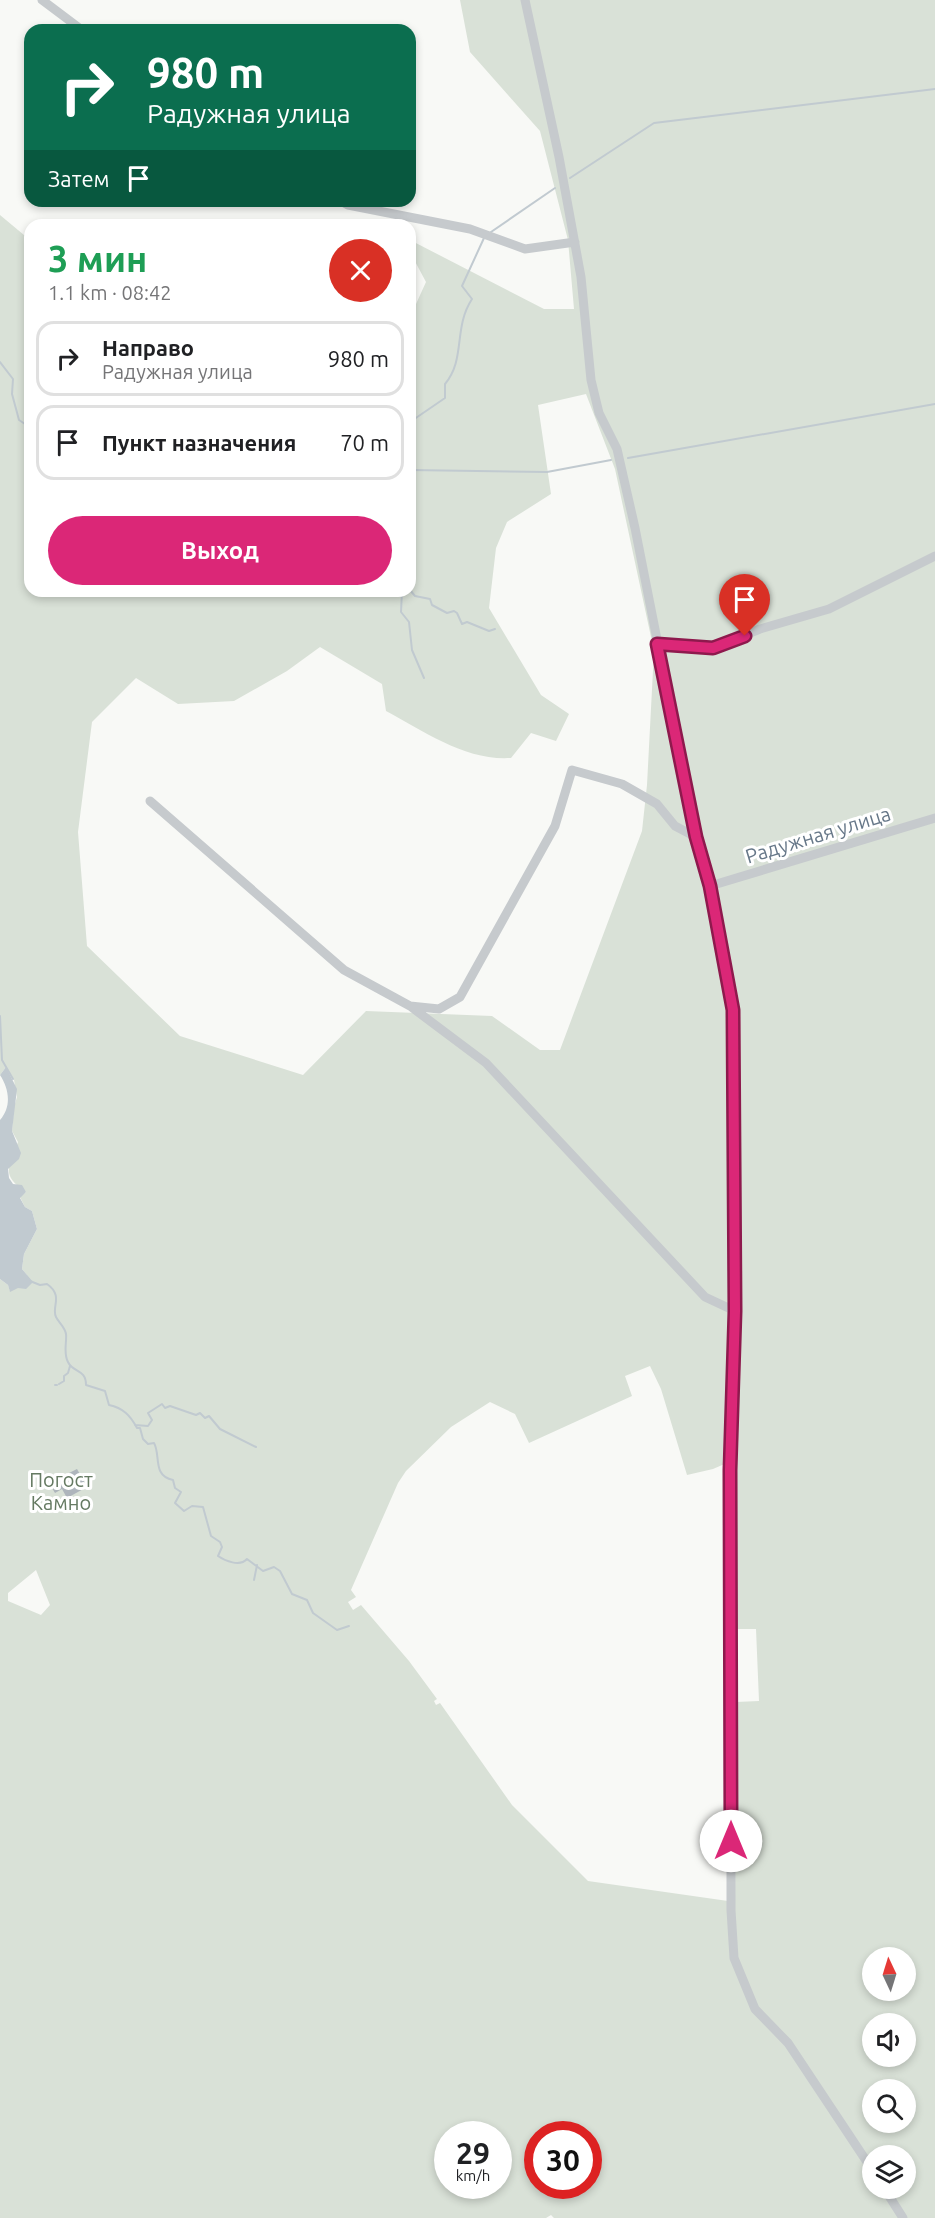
<!DOCTYPE html>
<html lang="ru">
<head>
<meta charset="utf-8">
<style>
	:root { --surface:#fff; --page:#f2f2f2; --text:#202124; --muted:#757577; --line:#e0e0e0; --accent:#db2777 }
	body { margin:0; font-family:Ubuntu,sans-serif; background:var(--page); color:var(--text); height:100vh; display:flex; flex-direction:column; font-size:22px; white-space:nowrap }
	* { box-sizing:border-box; margin:0 }
	p { font-size:20px; color:var(--muted) }
	.icon { flex:none; width:33px; height:33px; fill:none; stroke:currentColor; stroke-width:2; stroke-linecap:round; stroke-linejoin:round }
	.map { position:relative; flex:1; overflow:hidden }
	.drawer { position:absolute; left:24px; top:219px; width:392px; height:378px; display:flex; flex-direction:column; background:var(--surface); border-radius:18px; box-shadow:0 3px 9px #0003 }
	.drawer>* { flex:none }
	.guide { position:absolute; left:24px; top:24px; width:392px; height:183px; border-radius:18px; box-shadow:0 3px 9px #0003; background:#0b6e4f; color:#fff; overflow:hidden }
	.needle { width:39px; rotate:356deg }
	.tools { position:absolute; left:862px; top:1947px; display:grid; gap:12px }
	.tools a { display:grid; place-items:center; width:54px; height:54px; border-radius:50%; background:var(--surface); box-shadow:0 3px 9px #0003; font-size:30px }
	.speed { position:absolute; left:434px; top:2121px; display:flex; gap:12px; font-size:30px; font-weight:700; text-align:center }
	.speed>* { display:grid; place-content:center; width:78px; height:78px; border-radius:50%; background:var(--surface); box-shadow:0 3px 9px #0003; line-height:1 }
	.speed small { font-size:15px; font-weight:400 }
	.speed .limit { border:9px solid #d22; background:#fff; color:#111 }
	.pin { position:absolute; display:grid; place-items:center; width:51px; height:51px; color:#fff; margin:-62px -26px; border-radius:50% 50% 50% 0; rotate:-45deg; box-shadow:0 0 6px #0007 }
	.pin .icon { rotate:45deg }
	.me { position:absolute; width:66px; margin:-33px; rotate:0deg; stroke-linejoin:round; filter:drop-shadow(0 0 4px #0008) }
	.turn { display:flex; align-items:center; gap:21px; height:126px; padding:0 24px; font-size:27px }
	.turn .icon { width:78px; height:78px; stroke-width:2.5 }
	.turn b { display:block; font-size:42px; line-height:51px }
	.then { display:flex; align-items:center; height:57px; padding:0 24px; background:#0003; gap:12px; font-size:22px }
	.round { display:grid; place-items:center; flex:none; width:63px; height:63px; border-radius:32px; background:var(--page) }
	.overview { display:flex; align-items:center; justify-content:space-between; height:102px; padding:0 24px }
	h1 { font-size:36px; font-weight:700; line-height:45px; color:#1e9e55 }
	.primary-button { display:flex; gap:12px; margin-top:auto; padding:12px 24px }
	.primary-button a { flex:1; height:69px; border-radius:36px; background:var(--accent); color:#fff; font-size:24px; font-weight:700; line-height:69px; text-align:center }
	ul { padding:0; list-style:none }
	li { display:flex; align-items:center; gap:18px; height:75px; margin:0 12px 9px; padding:0 12px; border:3px solid var(--line); border-radius:18px }
	li div { flex:1 }
	li b { display:block; font-size:22px }
	li em { font-style:normal }
	.map>svg:first-child { display:block }
	.green { fill:#d9e1d7; fill-rule:evenodd }
	.water { fill:#c1cad0 }
	.lines { fill:none; stroke-linecap:round; stroke-linejoin:round }
	.stream { stroke:#c1cad0; stroke-width:2 }
	.building { fill:#aeb5bc }
	.minor { stroke:#c6cacd; stroke-width:9 }
	.route-casing { stroke:#8e194d; stroke-width:15 }
	.route { stroke:#db2777; stroke-width:10 }
	.labels { text-anchor:middle; stroke-width:6; stroke-linejoin:round; paint-order:stroke }
	.street-label { font-size:20px; fill:#678; stroke:#fff }
	.park-label { font-size:20px; fill:#657a62; stroke:#fff }
</style>
</head>
<body>
<div class="map">
<svg width="935" height="2218" viewBox="0 0 935 2218">
	<rect width="100%" height="100%" fill="#f8f9f6"/>
	<path class="green" d="M460,0h475v2218h-381l-3,-3 -5,3h-546v-939l8,6 2,6 17,-16 -5,-6 2,-15 13,-25 -5,-18 -7,-4 -5,-10 6,-5c-26,-17 -17,-25 -8,-50l-6,-11 2,-24 3,-10 -3,-17 -8,-13 -6,8v-860l30,25v351h380v-282l6,-5 10,-22 -16,-30v-12l134,69h30l-6,-69 -28,-109 -70,-79zM586,394l29,75 39,182 -7,134 -5,46 -82,219h-20l-48,-34 -126,-5 -63,64 -123,-39 -93,-90 -9,-114 14,-110 44,-44 42,26 56,-3 53,-30 33,-24 62,37 4,27c39,21 80,50 125,47l20,-25 25,8 13,-27 -28,-19 -52,-87 7,-60 11,-26 44,-28 -13,-89zM650,1366l11,23 26,86 26,-6 23,-10v170h20l3,72 -23,1 -1,200 -147,-21 -76,-76 -72,-102 -4,2 -2,-4 3,-2 -28,-38 -48,-56 -8,5 -5,-8 8,-5 -5,-7 47,-107 8,-12 45,-44 39,-25 25,12 14,29 103,-47 -7,-20zM36,1570l14,35 -9,10 -33,-14v-8zM873,1958h33v32h-33zM873,2024h33v32h-33zM873,2090h33v32h-33zM447,2134h51v52h-51zM537,2134h51v52h-51zM873,2156h33v32h-33z"/>
	<path class="water" d="M6,1067l11,22 -5,42 9,22 -2,6 -11,10 1,9 4,6 9,1 4,7 -6,6 5,9 7,4 5,18 -13,25 -2,15 11,13 -7,7 -8,-1 -8,4 -2,-7 -8,-6v-159c12,-14 9,-31 0,-45z"/>
	<g class="lines">
		<path class="stream" d="M570,178l84,-55 281,-34
			M491,232l64,-44
			M0,362l13,17 -1,15 7,26 6,4 5,-1
			M410,422l35,-24v-14c21,-25 8,-56 27,-85l-10,-13 22,-48
			M628,458l307,-54
			M410,470l137,2 64,-12
			M410,590l5,6 15,3 2,6 15,8 7,-2 3,2 5,11 5,-2 22,9 6,-2
			M402,591l-1,21 8,10 3,28 12,28
			M0,1016l2,44 11,19
			M30,1281l10,4 7,-1c17,12 4,23 9,33 3,6 9,10 10,17 1,8 -3,19 2,28 5,11 18,7 18,23l19,6 4,14c14,3 21,10 28,23h3l3,11 5,5 6,-1c7,12 -2,33 19,37l2,8 6,4 -6,11 9,8 8,-5 11,1 8,29 9,6 2,5 -4,9c7,5 22,11 29,3l16,12 11,-4 6,4 12,23 15,6 6,13 24,17 12,-4
			M59,1384l5,-3v-5l4,-3 2,-7
			M55,1385h2
			M135,1425l13,1 4,-6 -4,-7 14,-9 3,4 5,-2 26,9 4,-2 5,5 4,-2 11,13 36,18
			M254,1580l3,-15"/>
	</g>
	<path class="building" d="M77,1469l10,18 -20,11 -5,-9 -7,4 -6,-10z"/>
	<g class="lines">
		<path class="minor" d="M42,0l40,30
			M525,0l34,157 22,120 10,103 8,33 18,36 18,79 61,309 14,49 23,124 2,301 -4,159v440l3,48 21,51 33,34 85,128
			M341,201l7,4 122,24 55,20 50,-7
			M657,644l56,4 47,-19 69,-20 106,-53
			M150,801l194,169 66,36 76,57 219,234 30,14
			M710,886l225,-68
			M410,1006l29,3 21,-12 95,-171 17,-56 50,14 35,20 18,22 21,11
			M884,2188l19,30"/>
	</g>
	<g class="lines">
		<defs>
			<path id="route" d="M731,1841l-1,-371 5,-159 -2,-301 -23,-124 -14,-49 -39,-193 56,4 32,-12"/>
		</defs>
		<use href="#route" class="route-casing"/>
		<use href="#route" class="route"/>
	</g>
	<g class="labels">
		<g class="street-label">
			<text transform="translate(818 835) rotate(-17)" y="7">Радужная улица</text>
		</g>
		<g class="park-label">
			<text x="61" y="1487">Погост<tspan x="61" dy="23">Камно</tspan></text>
		</g>
	</g>
</svg>
<div class="tools">
<a><svg class="needle" viewBox="-14 -14 28 28"><path d="M0-13l5 13h-10z" fill="#e53935"/><path d="M0 13l5-13h-10z" fill="#757577"/></svg></a>
<a><svg class="icon" aria-label="sound" viewBox="0 0 24 24"><path d="M4 9h4l5-4v14l-5-4H4zM17 9q2 3 0 6"/></svg></a>
<a><svg class="icon" aria-label="search" viewBox="0 0 24 24"><circle cx="10" cy="10" r="6"/><path d="M15 15l6 6"/></svg></a>
<a><svg class="icon" aria-label="layers" viewBox="0 0 24 24"><path d="M12 4l9 5-9 5-9-5zM3 14l9 5 9-5"/></svg></a>
</div>
<div class="speed"><div>29<small>km/h</small></div><div class="limit">30</div></div>
<div class="pin" style="left:745px;top:636px;background:#d93025"><svg class="icon" aria-label="arrive" viewBox="0 0 24 24"><path d="M6 21V4h12l-3 4 3 4H6"/></svg></div>
<svg class="me" style="left:731px;top:1841px" viewBox="-20 -20 40 40"><circle r="19" fill="#fff"/><path d="M0-13L10 11 0 6-10 11z" fill="#db2777"/></svg>
<div class="guide">
<div class="turn"><svg class="icon" aria-label="right" viewBox="0 0 24 24"><path d="M7 20v-9h11M14 6l5 5-5 5"/></svg><div><b>980 m</b>Радужная улица</div></div>
<div class="then">Затем<svg class="icon" aria-label="arrive" viewBox="0 0 24 24"><path d="M6 21V4h12l-3 4 3 4H6"/></svg></div>
</div>
<section class="drawer">
<div class="overview"><div><h1>3 мин</h1><p>1.1 km · 08:42</p></div><a class="round" style="background:#d93025;color:#fff"><svg class="icon" aria-label="close" viewBox="0 0 24 24"><path d="M6 6l12 12M18 6L6 18"/></svg></a></div>
<ul>
<li><svg class="icon" aria-label="right" viewBox="0 0 24 24"><path d="M7 20v-9h11M14 6l5 5-5 5"/></svg><div><b>Направо</b><p>Радужная улица</p></div><em>980 m</em></li>
<li><svg class="icon" aria-label="arrive" viewBox="0 0 24 24"><path d="M6 21V4h12l-3 4 3 4H6"/></svg><div><b>Пункт назначения</b></div><em>70 m</em></li>
</ul>
<div class="primary-button"><a>Выход</a></div>
</section>
</div>
</body>
</html>
